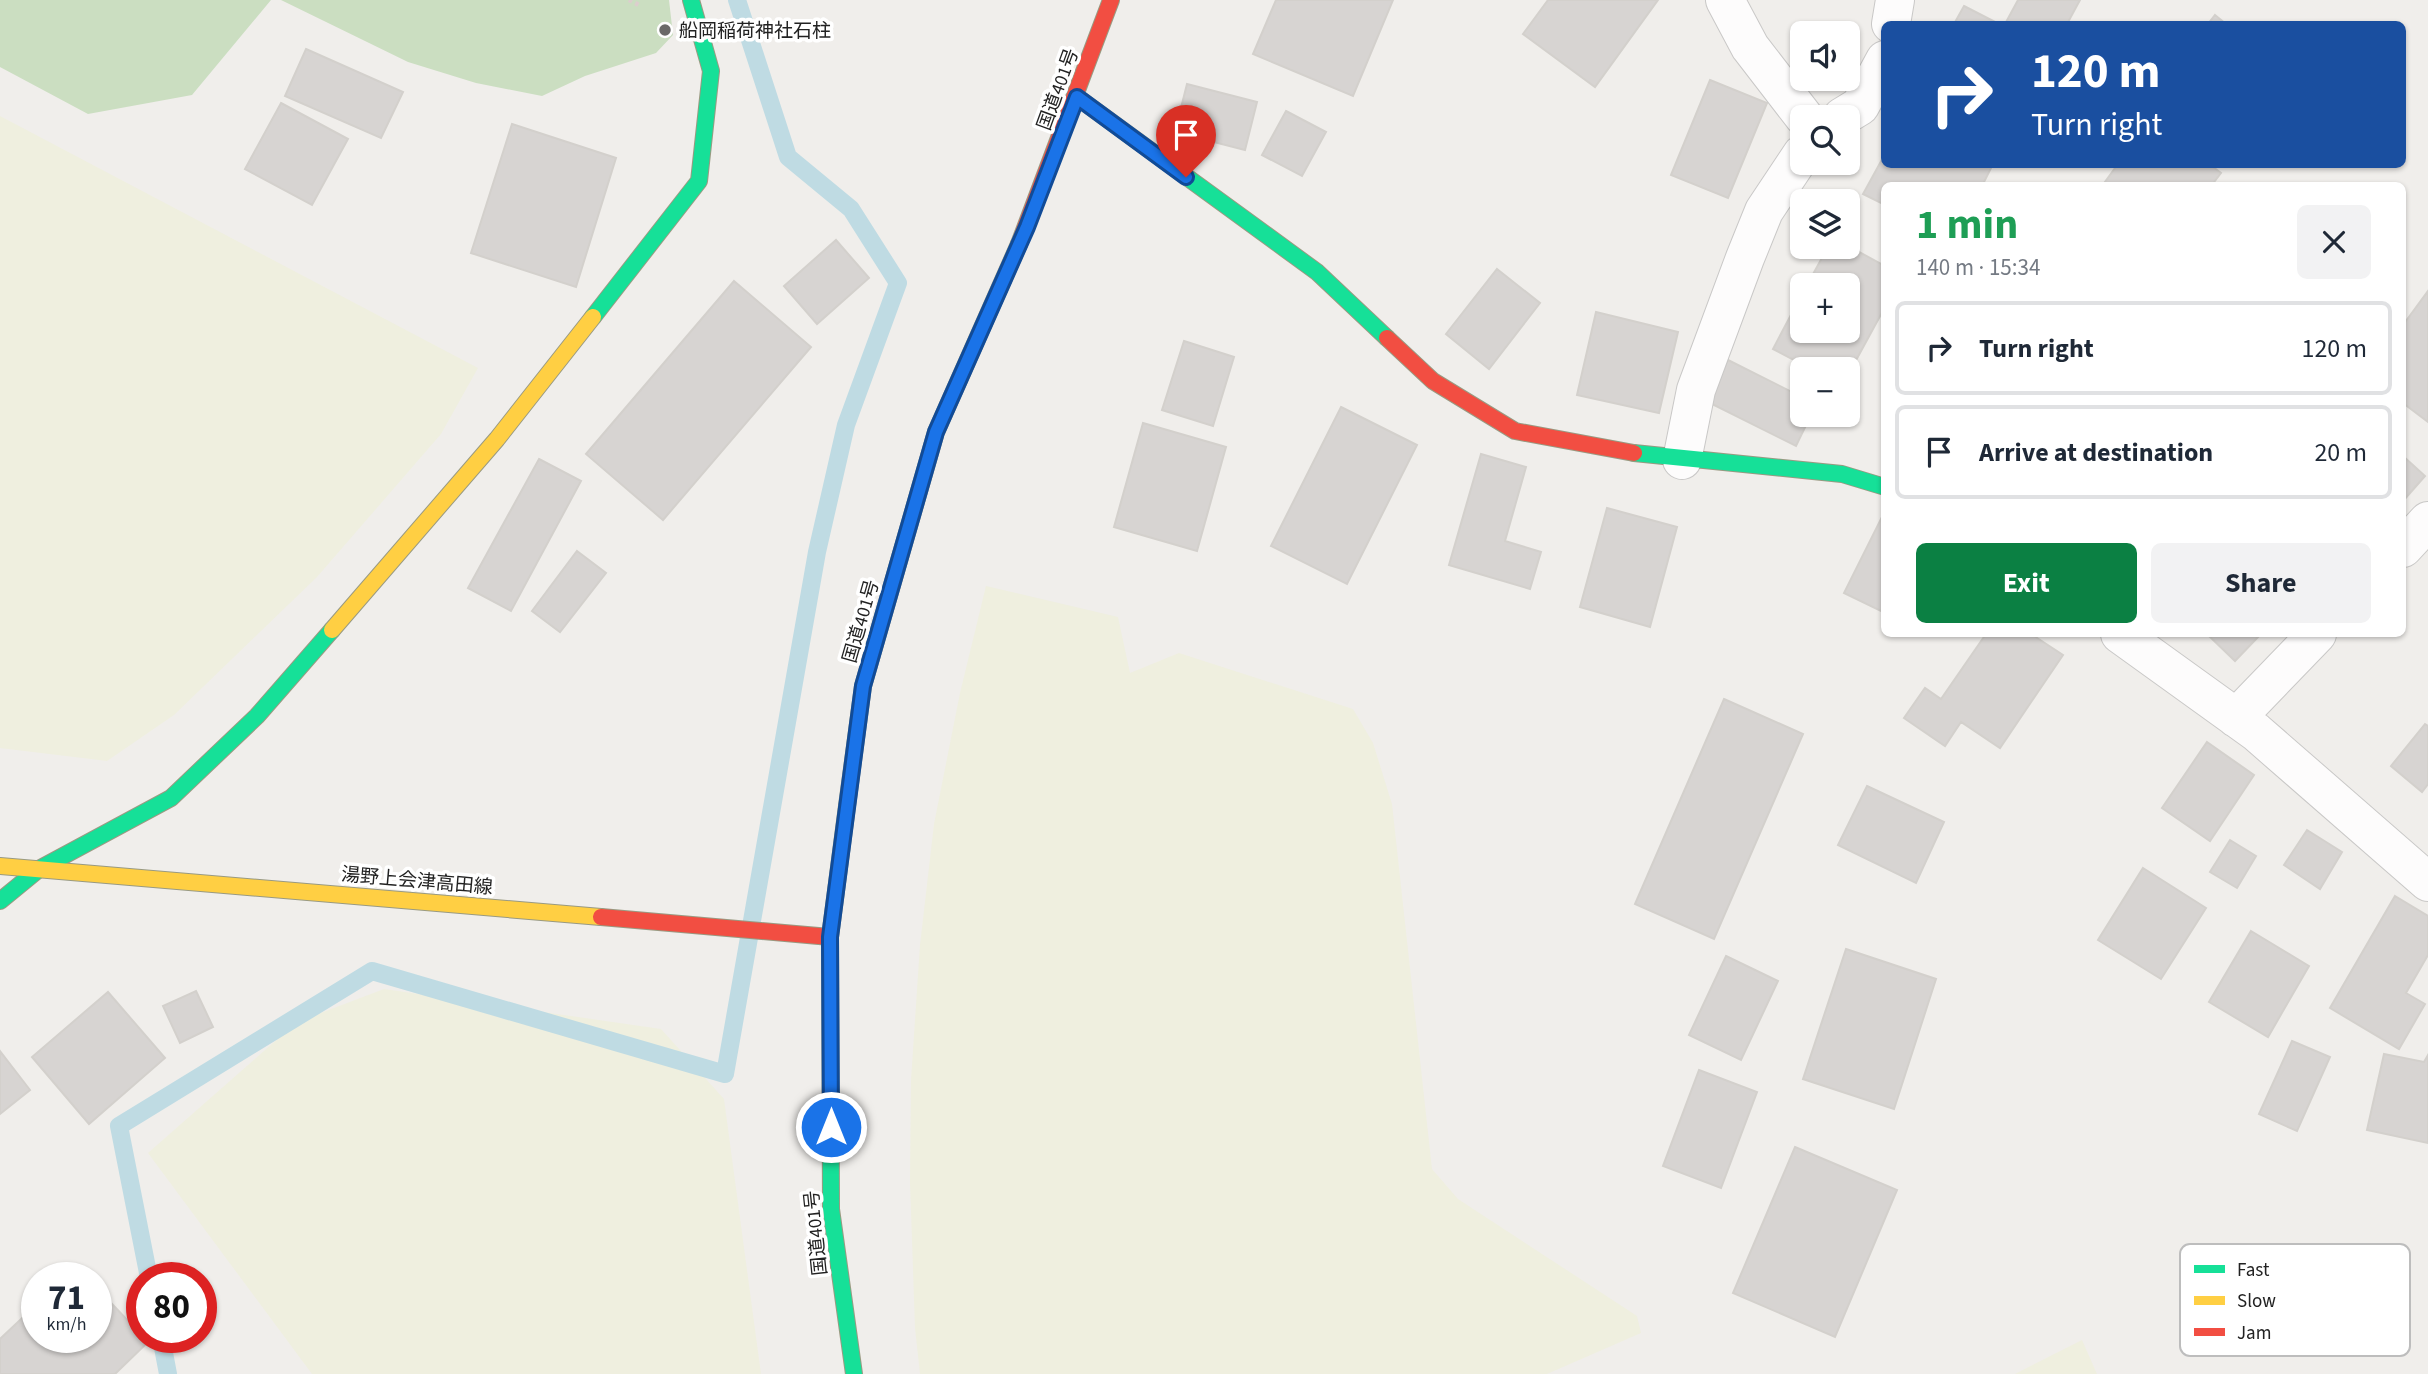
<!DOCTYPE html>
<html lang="en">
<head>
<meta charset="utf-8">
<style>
	:root { --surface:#fff; --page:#f2f2f3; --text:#1f2937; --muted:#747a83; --line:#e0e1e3; --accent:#0b8043 }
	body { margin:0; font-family:"Source Sans 3","Noto Sans JP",sans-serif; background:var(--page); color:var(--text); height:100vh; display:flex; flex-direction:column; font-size:26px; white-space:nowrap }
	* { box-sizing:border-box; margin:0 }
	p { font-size:23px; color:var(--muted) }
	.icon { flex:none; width:38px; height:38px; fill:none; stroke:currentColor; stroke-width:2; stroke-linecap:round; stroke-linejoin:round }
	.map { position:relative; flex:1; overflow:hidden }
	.details { position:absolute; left:1881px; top:182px; width:525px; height:455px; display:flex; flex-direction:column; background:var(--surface); border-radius:10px; box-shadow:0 2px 5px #0004 }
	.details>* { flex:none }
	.guide { position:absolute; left:1881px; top:21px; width:525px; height:147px; border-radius:10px; box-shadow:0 2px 5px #0004; background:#1a4fa0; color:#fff; overflow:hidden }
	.buttons { position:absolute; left:1790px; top:21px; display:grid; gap:14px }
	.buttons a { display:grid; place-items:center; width:70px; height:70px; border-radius:10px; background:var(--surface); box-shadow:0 2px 5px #0004; font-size:35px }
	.speed { position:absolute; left:21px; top:1262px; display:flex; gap:14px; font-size:35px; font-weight:700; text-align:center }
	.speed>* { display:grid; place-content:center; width:91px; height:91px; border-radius:50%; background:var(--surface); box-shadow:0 2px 5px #0004; line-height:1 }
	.speed small { font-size:18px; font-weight:400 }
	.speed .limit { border:10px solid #d22; background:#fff; color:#111 }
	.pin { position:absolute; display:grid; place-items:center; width:60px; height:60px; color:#fff; margin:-72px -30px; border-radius:50% 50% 50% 0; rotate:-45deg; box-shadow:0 0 7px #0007 }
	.pin .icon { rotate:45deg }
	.me { position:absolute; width:77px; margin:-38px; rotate:0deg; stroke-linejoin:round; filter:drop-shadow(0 0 5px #0008) }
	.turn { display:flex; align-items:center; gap:24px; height:147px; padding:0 35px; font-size:32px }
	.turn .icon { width:91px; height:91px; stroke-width:2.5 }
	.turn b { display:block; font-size:49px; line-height:60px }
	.round { display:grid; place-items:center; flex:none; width:74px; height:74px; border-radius:10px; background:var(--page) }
	.head { display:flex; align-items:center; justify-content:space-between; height:119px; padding:0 35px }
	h1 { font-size:42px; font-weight:700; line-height:52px; color:#1e9e55 }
	.button { display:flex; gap:14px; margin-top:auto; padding:14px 35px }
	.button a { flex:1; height:80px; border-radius:10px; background:var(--accent); color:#fff; font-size:28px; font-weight:700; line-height:80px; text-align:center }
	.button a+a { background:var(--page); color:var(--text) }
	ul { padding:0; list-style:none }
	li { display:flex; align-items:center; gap:21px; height:94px; margin:0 14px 10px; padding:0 21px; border:4px solid var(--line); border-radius:10px }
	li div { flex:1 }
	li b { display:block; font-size:26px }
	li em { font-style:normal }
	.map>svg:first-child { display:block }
	.farmland { fill:#efefdf }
	.forest { fill:#cbdec1 }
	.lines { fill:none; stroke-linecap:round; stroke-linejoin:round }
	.stream { stroke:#bfdbe3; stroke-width:18 }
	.building { fill:#d7d4d2; stroke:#d3d0cc; stroke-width:2 }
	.street-casing { stroke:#c9c8c7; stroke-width:40 }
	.fast-casing { stroke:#999a82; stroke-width:18 }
	.slow-casing { stroke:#999a82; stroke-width:18 }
	.jam-casing { stroke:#999a82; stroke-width:18 }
	.path { stroke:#dccecd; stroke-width:4.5; stroke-dasharray:3.5 3.5; stroke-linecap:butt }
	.street { stroke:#fdfcfc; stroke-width:38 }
	.fast { stroke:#16e098; stroke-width:16 }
	.slow { stroke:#ffcf43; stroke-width:16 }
	.jam { stroke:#f24e42; stroke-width:16 }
	.route-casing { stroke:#114b97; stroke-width:18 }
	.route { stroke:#1a73e8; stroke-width:12 }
	.poi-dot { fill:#6a6968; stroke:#fff; stroke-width:2.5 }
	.labels { text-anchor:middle; stroke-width:7; stroke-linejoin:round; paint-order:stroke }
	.poi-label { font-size:19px; fill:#222; stroke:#fff; text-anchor:start }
	.street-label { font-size:19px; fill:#222; stroke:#fff }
	.key { fill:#fff; stroke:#bdbdbd; stroke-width:2 }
	.key-label { font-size:19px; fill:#222 }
</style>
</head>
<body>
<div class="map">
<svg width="2428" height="1374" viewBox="0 0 2428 1374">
	<rect width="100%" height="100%" fill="#f0eeeb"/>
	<path class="farmland" d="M0,116l478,252 -37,66 -124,143 -143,138 -67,46 -107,-13z
		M986,586l132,31 12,56 49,-20 174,56 20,34 19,61 40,365 26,30 179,117 4,17 -94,41h-627l-5,-46 -5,-146 1,-102 9,-135 14,-121 26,-131z
		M384,989l277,40 63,70 37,275h-449l-164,-221 149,-131z
		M2082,1340l15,34h-82z"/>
	<path class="forest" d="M0,0h271l-79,95 -104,19 -88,-47z
		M281,0h388l4,35 -17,18 -71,23 -43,20 -66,-13 -68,-21z"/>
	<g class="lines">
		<path class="stream" d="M149,1278l-30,-152 253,-155 353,103 92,-522 29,-127 52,-142 -47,-74 -63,-52 -51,-157
			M161,1337l7,37"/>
	</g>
	<path class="building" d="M1276,0h117l-40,96 -100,-42z
		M1548,0h110l-63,87 -72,-53z
		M2018,0h62l-13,24h-62z
		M1964,6l35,18h-45z
		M2215,15l11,9h-18z
		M306,49l97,43 -22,46 -96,-42z
		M1710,80l57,23 -39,95 -57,-23z
		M1187,84l70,18 -12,48 -70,-18z
		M281,103l67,36 -36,66 -67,-36z
		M1286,111l40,21 -24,44 -40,-21z
		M512,124l104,34 -40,129 -105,-34z
		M1885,154v10h108l-11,22h-97v19l-22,-11z
		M2118,164h91l12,9 -10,13h-109z
		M836,240l33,38 -52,46 -33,-38z
		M1848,246l37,20v41l-37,68v-6h-37l-38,-20 29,-55v37h46v-46h-41l21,-38z
		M1497,269l43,34 -51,66 -43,-35z
		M734,281l77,66 -148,173 -77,-66z
		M2428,291v131l-25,-19v-78z
		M1596,312l82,20 -19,81 -82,-18z
		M1184,341l50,16 -21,69 -51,-16z
		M1728,360l74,37v18h9l-15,31 -88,-44z
		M1341,407l76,38 -70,139 -76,-38z
		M1143,423l83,24 -29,104 -83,-24z
		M1481,454l45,13 -21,74 36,11 -11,37 -81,-24z
		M2403,456l22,20 -22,25z
		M539,459l42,22 -70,130 -43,-23z
		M1607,508l70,19 -27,100 -70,-20z
		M1885,511v102l-41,-20z
		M577,551l29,22 -46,59 -28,-21z
		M1986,634h45l32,21 -63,93 -39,-26 -16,24 -41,-28 21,-30 16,11z
		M2207,634h54l-26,27z
		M1724,699l79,35 -89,205 -79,-35z
		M2425,724l3,2v58l-6,8 -31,-26z
		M2207,742l47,33 -44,66 -48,-33z
		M1867,786l77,36 -28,61 -78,-38z
		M2307,830l35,22 -22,37 -36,-24z
		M2230,840l26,16 -19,32 -27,-16z
		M2143,868l63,40 -45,71 -63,-39z
		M2395,896l33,20v39l-22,38 19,11 -26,45 -69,-41z
		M2251,931l58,35 -41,71 -59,-35z
		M1846,949l90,30 -42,130 -91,-30z
		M1726,956l52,25 -37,79 -52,-25z
		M196,991l17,36 -33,16 -17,-37z
		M108,992l57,66 -76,66 -57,-67z
		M2292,1041l38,16 -33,74 -38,-17z
		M0,1051l30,39 -30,24z
		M2384,1054l40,8 4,-7v88l-61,-13z
		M1699,1070l58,22 -36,96 -58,-22z
		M1795,1147l102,43 -62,147 -102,-44z
		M77,1266l10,12h-22z
		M96,1287l52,55 -33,32h-115v-35l37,-35v33h59z"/>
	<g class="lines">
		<defs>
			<path id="street" d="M1725,0l25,47 54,70
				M1891,24l4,-24
				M1842,117l18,-11 25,-46
				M1682,460l14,-70 49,-132 19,-47 38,-57
				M2403,548l25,-27
				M2120,634l136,98 172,150
				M2236,718l81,-84"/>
			<path id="fast" d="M1077,97l240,175 70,66
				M593,317l106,-136 12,-110 -20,-71
				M1634,453l208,21 43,13
				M847,806l-17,131 1,272 23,165
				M0,901l39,-32 132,-71 86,-82 75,-86"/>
			<path id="slow" d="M332,630l165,-191 96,-122
				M847,806l16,-120 73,-254 83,-188
				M0,866l601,51"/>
			<path id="jam" d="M1019,244l92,-244
				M1387,338l46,43 82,50 119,22
				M601,917l229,20"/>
		</defs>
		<use href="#street" class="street-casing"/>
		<use href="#fast" class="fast-casing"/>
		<use href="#slow" class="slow-casing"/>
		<use href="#jam" class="jam-casing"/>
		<path class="path" d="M629,0l12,6"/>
		<use href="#street" class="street"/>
		<use href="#fast" class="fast"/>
		<use href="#slow" class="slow"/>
		<use href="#jam" class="jam"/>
	</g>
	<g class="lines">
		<defs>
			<path id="route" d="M831,1127l-1,-190 33,-251 73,-254 91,-205 50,-130 109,80"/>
		</defs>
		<use href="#route" class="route-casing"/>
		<use href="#route" class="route"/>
	</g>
	<circle class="poi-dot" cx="665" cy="30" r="7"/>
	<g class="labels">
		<g class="poi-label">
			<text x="679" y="37">船岡稲荷神社石柱</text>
		</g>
		<g class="street-label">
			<text transform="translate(1057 89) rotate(-70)" y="7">国道401号</text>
			<text transform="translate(860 621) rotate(-74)" y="7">国道401号</text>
			<text transform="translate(417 880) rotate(5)" y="7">湯野上会津高田線</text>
			<text transform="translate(815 1233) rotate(-96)" y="7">国道401号</text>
		</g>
	</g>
	<rect x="2180" y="1244" width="230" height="112" rx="10" class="key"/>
	<rect x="2194" y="1265" width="31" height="8" fill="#16e098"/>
	<rect x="2194" y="1296" width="31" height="9" fill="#ffcf43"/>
	<rect x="2194" y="1328" width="31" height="8" fill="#f24e42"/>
	<g class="key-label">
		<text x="2237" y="1276">Fast</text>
		<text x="2237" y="1307">Slow</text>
		<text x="2237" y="1339">Jam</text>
	</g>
</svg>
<div class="buttons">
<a><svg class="icon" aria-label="sound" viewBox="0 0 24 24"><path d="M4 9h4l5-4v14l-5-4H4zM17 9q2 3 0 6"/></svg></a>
<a><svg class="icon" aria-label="search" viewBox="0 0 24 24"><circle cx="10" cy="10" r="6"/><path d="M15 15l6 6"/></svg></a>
<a><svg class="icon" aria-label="layers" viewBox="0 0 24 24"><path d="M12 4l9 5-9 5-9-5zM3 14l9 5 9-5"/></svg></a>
<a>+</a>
<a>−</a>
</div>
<div class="speed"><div>71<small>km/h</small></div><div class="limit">80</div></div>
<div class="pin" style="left:1186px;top:177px;background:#d93025"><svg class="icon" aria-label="arrive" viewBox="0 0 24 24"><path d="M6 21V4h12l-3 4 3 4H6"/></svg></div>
<svg class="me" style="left:831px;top:1127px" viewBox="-20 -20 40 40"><circle r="17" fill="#1a73e8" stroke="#fff" stroke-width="3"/><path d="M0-11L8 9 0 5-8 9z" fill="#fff"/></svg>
<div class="guide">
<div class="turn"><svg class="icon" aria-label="right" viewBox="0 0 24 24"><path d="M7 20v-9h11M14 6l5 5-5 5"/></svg><div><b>120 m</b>Turn right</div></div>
</div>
<section class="details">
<div class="head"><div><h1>1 min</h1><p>140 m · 15:34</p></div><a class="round"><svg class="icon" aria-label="close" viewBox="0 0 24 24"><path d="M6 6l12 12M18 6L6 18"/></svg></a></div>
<ul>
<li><svg class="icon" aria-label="right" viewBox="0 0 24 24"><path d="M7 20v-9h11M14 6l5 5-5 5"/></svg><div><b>Turn right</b></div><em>120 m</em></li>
<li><svg class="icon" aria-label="arrive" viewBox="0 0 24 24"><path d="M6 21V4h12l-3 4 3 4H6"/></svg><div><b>Arrive at destination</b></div><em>20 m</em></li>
</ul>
<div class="button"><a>Exit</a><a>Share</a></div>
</section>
</div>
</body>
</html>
